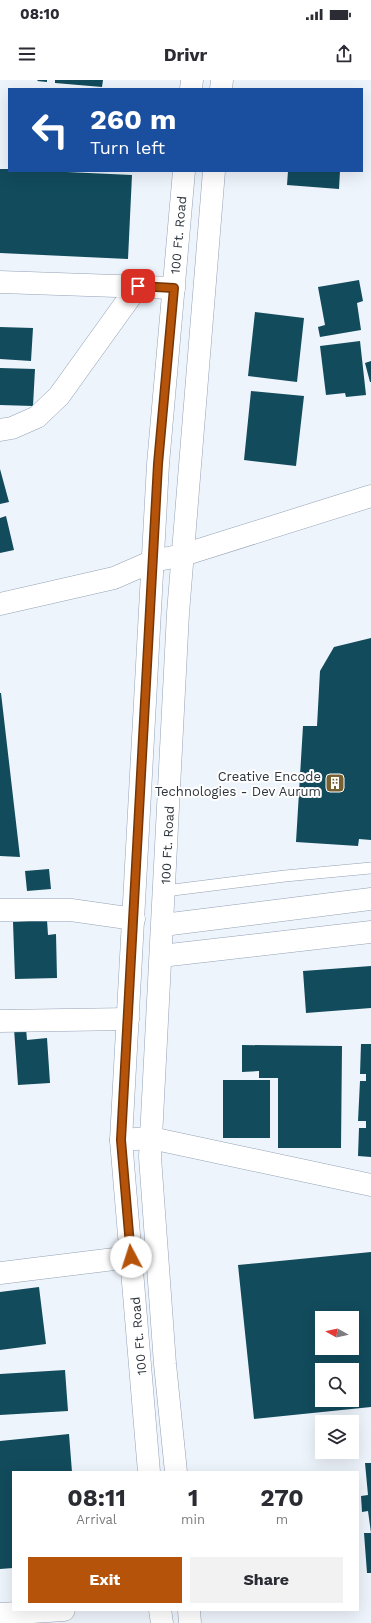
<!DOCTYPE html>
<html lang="en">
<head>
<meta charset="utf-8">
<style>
	:root { --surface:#fff; --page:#f2f2f3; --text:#2b2b33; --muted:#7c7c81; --accent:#b45309 }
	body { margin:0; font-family:"Work Sans",sans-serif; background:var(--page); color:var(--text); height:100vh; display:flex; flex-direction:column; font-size:15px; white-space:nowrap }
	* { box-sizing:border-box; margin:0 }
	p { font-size:13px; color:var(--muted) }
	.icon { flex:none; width:22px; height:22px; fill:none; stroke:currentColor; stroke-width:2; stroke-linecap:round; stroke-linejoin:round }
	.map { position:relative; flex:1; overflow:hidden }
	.side { position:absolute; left:12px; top:1391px; width:347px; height:140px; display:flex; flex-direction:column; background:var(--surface); border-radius:0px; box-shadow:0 4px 16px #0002 }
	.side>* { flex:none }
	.guide { position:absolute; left:8px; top:8px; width:355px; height:84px; border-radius:0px; box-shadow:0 4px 16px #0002; background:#1a4fa0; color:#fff; overflow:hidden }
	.needle { width:26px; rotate:278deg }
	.buttons { position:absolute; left:315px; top:1231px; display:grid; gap:8px }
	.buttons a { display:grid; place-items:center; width:44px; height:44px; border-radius:0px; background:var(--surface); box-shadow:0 4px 16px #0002; font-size:20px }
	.pin { position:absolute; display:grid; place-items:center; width:34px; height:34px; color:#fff; margin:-17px; border-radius:8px; box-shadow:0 2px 6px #0006 }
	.me { position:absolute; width:44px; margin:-22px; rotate:355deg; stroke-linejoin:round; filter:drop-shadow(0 0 3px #0008) }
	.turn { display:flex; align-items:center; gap:14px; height:84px; padding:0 16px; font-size:18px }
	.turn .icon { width:52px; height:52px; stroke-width:2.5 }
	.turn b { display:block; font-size:28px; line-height:34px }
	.eta { display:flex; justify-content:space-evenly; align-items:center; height:68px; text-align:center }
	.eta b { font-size:24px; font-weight:700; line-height:28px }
	.primary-button { display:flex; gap:8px; margin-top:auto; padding:8px 16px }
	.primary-button a { flex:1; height:46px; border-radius:0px; background:var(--accent); color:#fff; font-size:16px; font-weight:700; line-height:46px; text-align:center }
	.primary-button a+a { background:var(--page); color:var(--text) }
	.status { display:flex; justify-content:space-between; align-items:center; height:28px; padding:0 20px; background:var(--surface); direction:ltr }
	.status svg { height:11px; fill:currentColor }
	header { display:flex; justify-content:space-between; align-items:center; height:52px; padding:0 16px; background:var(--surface); font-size:18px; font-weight:700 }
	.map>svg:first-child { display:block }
	.building { fill:#124b5c; fill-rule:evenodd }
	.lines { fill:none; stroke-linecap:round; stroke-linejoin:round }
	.lane-casing { stroke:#94a2b5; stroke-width:12 }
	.street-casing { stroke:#94a2b5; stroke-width:23 }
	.secondary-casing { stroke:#94a2b5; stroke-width:23 }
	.primary-casing { stroke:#94a2b5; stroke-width:23 }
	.lane { stroke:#fff; stroke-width:11 }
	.street { stroke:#fff; stroke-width:22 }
	.secondary { stroke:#fff; stroke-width:22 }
	.primary { stroke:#fff; stroke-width:22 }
	.route-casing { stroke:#753606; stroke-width:10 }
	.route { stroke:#b45309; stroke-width:7 }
	.labels { text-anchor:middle; stroke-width:4; stroke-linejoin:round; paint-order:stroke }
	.street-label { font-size:13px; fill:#2e343b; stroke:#fff }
	.poi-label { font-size:13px; fill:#2e343b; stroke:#fff; text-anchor:end }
</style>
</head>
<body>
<div class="status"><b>08:10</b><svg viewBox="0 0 49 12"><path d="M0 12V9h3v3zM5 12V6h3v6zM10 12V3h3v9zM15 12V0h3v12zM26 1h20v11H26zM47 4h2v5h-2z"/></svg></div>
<header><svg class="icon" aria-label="menu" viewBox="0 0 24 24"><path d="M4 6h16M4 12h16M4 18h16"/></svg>Drivr<svg class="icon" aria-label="share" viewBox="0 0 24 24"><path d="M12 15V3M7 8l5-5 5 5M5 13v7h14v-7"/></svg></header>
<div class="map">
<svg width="371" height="1543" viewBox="0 0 371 1543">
	<rect width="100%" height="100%" fill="#eef4fc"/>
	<path class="building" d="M38,0h9v2l-10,-1z
		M55,0h48l-1,7 -47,-4z
		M0,89h9v2h36l87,4 -4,84 -128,-6z
		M288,91h52l-1,18 -52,-4z
		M359,200l4,21 -6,2 4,27 -41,7 -2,-10 7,-2 -7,-38z
		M255,232l49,6 -7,64 -49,-6z
		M0,247l33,1 -2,33 -31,-2z
		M360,261l6,54 -20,2 -1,-4 -19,2 -6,-49z
		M371,281v21h-1l-5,-19z
		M0,288l35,1 -2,37 -33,-1z
		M251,311l53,5 -8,70 -52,-6z
		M0,389l9,33 -9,2z
		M6,436l8,34 -14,3v-35z
		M371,558v202l-12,-1 -1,7 -62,-4 7,-116h14l3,-55 14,-24z
		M0,613h1l19,164 -20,-1z
		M49,789l2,20 -24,2 -2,-20z
		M47,840l1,15 8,-1 1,44 -42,1 -2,-57z
		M371,886v42l-65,5 -3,-42z
		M26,948l1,12 20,-2 3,45 -32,2 -4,-56z
		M361,964h10v113l-13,-1 1,-28h7v-7h-8l2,-40h6v-7h-6z
		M242,965l100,1 -1,102h-63v-70h-19v-7l-17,1z
		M223,1000h47v58h-47z
		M371,1172v155l-117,12 -16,-154zM322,1238h30v30h-30zM322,1290h30v30h-30z
		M39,1207l7,57 -46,6v-58z
		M65,1290l3,41 -68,4v-41z
		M69,1354l3,38h-59v96l-13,1v-128z
		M365,1383h6v70l-3,-22 -6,1 -1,-16 7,-1z
		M364,1453h7v40h-4z"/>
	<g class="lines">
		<defs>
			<path id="lane" d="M165,811l120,-15 86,-8"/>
			<path id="street" d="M0,202l174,6
				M0,350l12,-2 25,-11 22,-21 79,-110
				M0,830h71l63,9
				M163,845l208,-26
				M161,876l210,-24
				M0,941l128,-2
				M121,1060l30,-2 220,47
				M0,1193l131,-16
				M0,1534l64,-4"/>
			<path id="secondary" d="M0,524l114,-26 39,-17 30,-6 188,-59"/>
			<path id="primary" d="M191,9l1,-9
				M221,9l1,-9
				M149,1392l-28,-332 37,-676 26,-293
				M176,1392l-11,-108 -15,-207 28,-544 36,-442
				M160,1530l2,13
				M189,1530l1,13"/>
		</defs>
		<use href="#lane" class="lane-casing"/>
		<use href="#street" class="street-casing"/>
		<use href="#secondary" class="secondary-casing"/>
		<use href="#primary" class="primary-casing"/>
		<use href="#lane" class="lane"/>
		<use href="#street" class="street"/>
		<use href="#secondary" class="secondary"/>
		<use href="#primary" class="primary"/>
	</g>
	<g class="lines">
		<defs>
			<path id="route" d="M131,1177l-10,-117 37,-676 16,-176 -36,-2"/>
		</defs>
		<use href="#route" class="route-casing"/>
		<use href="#route" class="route"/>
	</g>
	<defs>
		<symbol id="building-square" viewBox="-11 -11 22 22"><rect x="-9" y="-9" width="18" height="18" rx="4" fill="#786131" stroke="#fff"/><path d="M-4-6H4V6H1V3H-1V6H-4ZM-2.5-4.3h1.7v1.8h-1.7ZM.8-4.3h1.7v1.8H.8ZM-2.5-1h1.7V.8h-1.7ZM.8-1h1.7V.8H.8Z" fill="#fff"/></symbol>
	</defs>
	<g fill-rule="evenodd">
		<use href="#building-square" x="324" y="692" width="22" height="22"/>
	</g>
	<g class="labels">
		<g class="street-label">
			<text transform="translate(178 155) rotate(-85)" y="5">100 Ft. Road</text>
			<text transform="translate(167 765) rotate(-87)" y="5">100 Ft. Road</text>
			<text transform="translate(138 1256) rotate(-95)" y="5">100 Ft. Road</text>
		</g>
		<g class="poi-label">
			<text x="321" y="701">Creative Encode<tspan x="321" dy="15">Technologies - Dev Aurum</tspan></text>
		</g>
	</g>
</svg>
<div class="buttons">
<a><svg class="needle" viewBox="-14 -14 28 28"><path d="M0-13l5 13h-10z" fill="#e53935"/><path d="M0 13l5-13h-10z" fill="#7c7c81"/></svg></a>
<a><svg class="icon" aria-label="search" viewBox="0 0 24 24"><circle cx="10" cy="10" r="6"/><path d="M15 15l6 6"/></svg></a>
<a><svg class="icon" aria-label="layers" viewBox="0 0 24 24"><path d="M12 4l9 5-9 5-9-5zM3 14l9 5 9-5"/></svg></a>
</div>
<div class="pin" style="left:138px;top:206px;background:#d93025"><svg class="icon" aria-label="arrive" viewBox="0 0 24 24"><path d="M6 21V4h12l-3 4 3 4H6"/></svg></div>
<svg class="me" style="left:131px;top:1177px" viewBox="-20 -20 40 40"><circle r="19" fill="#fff"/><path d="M0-13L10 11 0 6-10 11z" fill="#b45309"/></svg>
<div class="guide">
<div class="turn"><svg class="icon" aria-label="left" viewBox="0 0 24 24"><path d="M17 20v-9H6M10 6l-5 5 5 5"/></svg><div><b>260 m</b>Turn left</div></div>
</div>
<section class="side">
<div class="eta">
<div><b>08:11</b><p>Arrival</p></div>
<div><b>1</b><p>min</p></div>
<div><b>270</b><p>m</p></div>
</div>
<div class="primary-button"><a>Exit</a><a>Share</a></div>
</section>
</div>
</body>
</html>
